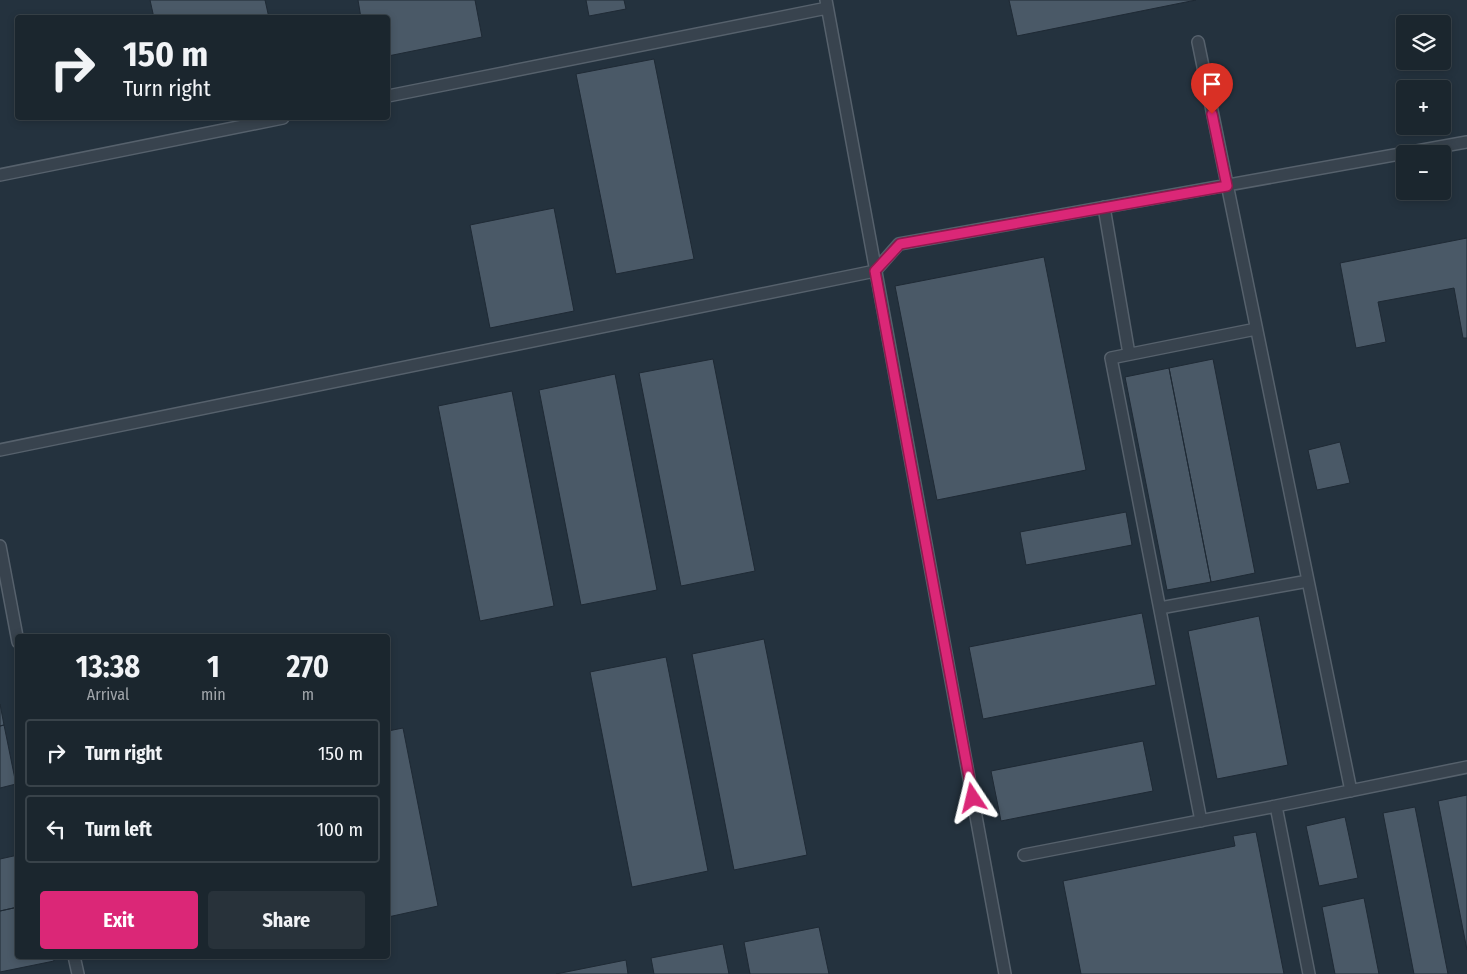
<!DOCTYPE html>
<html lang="en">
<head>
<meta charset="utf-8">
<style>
	:root { --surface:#1b262e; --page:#28323a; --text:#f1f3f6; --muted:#a0a5aa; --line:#39434a; --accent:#db2777 }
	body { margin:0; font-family:"Fira Sans Condensed",sans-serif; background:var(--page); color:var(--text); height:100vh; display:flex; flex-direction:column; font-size:19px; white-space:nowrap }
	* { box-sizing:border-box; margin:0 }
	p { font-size:16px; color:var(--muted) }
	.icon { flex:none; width:28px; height:28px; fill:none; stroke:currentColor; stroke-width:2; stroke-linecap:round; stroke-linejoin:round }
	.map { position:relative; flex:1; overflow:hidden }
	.details { position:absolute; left:15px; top:634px; width:375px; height:325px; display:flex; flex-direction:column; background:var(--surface); border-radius:5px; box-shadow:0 2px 8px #0003,0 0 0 1px var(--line) }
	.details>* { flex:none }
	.guide { position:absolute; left:15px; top:15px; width:375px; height:105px; border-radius:5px; box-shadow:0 2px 8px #0003,0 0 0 1px var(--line); background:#1b262e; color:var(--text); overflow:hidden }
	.tools { position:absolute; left:1396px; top:15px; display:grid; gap:10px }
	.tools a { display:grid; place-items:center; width:55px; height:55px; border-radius:5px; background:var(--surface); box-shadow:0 2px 8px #0003,0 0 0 1px var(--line); font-size:25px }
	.pin { position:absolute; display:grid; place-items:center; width:42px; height:42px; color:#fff; margin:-51px -21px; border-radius:50% 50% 50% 0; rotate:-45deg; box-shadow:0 0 5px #0007 }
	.pin .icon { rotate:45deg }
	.me { position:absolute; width:55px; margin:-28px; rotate:350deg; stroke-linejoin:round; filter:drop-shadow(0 0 4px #0008) }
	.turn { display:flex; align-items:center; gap:18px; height:105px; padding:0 25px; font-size:22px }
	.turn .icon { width:65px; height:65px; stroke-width:2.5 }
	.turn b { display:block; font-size:35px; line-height:42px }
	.eta { display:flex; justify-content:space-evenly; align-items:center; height:85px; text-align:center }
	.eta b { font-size:30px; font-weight:700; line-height:35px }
	.button { display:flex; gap:10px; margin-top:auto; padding:10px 25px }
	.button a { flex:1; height:58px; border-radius:5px; background:var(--accent); color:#fff; font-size:20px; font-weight:700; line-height:58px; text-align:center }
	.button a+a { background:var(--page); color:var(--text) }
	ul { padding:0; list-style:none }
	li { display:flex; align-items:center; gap:15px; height:68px; margin:0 10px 8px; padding:0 15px; border:2px solid var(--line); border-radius:5px }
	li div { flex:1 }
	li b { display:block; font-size:19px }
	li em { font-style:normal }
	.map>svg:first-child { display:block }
	.building { fill:#4a5967; stroke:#1f2a35 }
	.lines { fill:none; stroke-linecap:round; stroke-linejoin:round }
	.service-casing { stroke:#56616c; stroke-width:14 }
	.service { stroke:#38434e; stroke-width:11 }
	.route-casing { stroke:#8e194d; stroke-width:12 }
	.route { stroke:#db2777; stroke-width:9 }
</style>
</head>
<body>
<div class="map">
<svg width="1467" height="974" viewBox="0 0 1467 974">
	<rect width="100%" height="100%" fill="#24323e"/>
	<path class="building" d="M150,0h115l4,18h-115z
		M358,0h117l7,37 -94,19v-38h-27z
		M586,0h38l2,9 -37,7z
		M1009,0h187l-179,36z
		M654,59l40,200 -78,15 -40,-200z
		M554,208l20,103 -84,17 -20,-103z
		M1467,238v100h-4l-9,-50 -76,14 8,40 -30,6 -16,-85z
		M1044,257l42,213 -149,30 -42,-214z
		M713,359l42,212 -74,15 -42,-213z
		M1213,359l42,214 -44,9 -42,-214z
		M1169,368l42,214 -44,8 -42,-213z
		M615,374l42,216 -76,15 -42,-215z
		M512,391l42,215 -74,15 -42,-215z
		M1340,442l10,41 -33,7 -9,-40z
		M1126,512l6,33 -106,20 -6,-33z
		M1142,613l14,72 -173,34 -14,-72z
		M1259,616l29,149 -71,14 -29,-148z
		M764,639l43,216 -73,15 -42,-216z
		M666,657l42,214 -76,16 -42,-215z
		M0,704l4,21 -4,1z
		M4,725l12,59 -16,4v-62z
		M403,728l35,178 -50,11v-186z
		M1143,741l10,50 -152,30 -10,-50z
		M1467,795v155l-29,-149z
		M1415,807l33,167h-34l-31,-161z
		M1345,817l13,61 -39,8 -13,-60z
		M1256,832l28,142h-203l-18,-93 172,-35 -2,-10z
		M18,855v52l-18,4v-52z
		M1364,898l15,76h-44l-13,-67z
		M18,907v49h35l1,5 -54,11v-61z
		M819,927l10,47h-79l-6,-32z
		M723,944l6,30h-75l-3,-16z
		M626,960l2,14h-72z"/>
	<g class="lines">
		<defs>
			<path id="service" d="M826,0l179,974
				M1198,42l153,749
				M388,96l439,-88
				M0,175l283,-57
				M1104,207l25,147
				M0,450l875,-179 24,-27 568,-102
				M0,546l18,96
				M1160,608l148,-27
				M1276,806l33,168
				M1201,821l-90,-463 145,-29
				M1024,855l252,-49 191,-39
				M74,956l4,18"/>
		</defs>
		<use href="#service" class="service-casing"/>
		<use href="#service" class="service"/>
	</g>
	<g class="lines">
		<defs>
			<path id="route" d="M973,798l-98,-527 25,-27 327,-58 -15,-72"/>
		</defs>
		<use href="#route" class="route-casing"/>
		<use href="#route" class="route"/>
	</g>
</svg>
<div class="tools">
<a><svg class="icon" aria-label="layers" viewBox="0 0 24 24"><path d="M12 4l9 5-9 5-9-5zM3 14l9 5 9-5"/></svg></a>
<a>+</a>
<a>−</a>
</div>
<div class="pin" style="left:1212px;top:114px;background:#d93025"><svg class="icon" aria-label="arrive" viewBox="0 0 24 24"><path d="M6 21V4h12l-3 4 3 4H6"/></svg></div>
<svg class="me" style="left:973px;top:798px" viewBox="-20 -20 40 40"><path d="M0-17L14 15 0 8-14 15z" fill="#db2777" stroke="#fff" stroke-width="4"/></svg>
<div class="guide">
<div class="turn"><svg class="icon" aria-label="right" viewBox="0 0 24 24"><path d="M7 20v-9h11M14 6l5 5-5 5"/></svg><div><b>150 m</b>Turn right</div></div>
</div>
<section class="details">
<div class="eta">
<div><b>13:38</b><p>Arrival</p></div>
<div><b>1</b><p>min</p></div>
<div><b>270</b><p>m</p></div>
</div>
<ul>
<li><svg class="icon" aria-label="right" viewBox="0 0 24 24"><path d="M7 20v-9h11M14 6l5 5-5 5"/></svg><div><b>Turn right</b></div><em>150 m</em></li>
<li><svg class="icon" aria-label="left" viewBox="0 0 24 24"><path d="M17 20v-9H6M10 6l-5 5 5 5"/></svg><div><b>Turn left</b></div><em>100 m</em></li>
</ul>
<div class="button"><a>Exit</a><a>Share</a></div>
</section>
</div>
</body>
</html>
